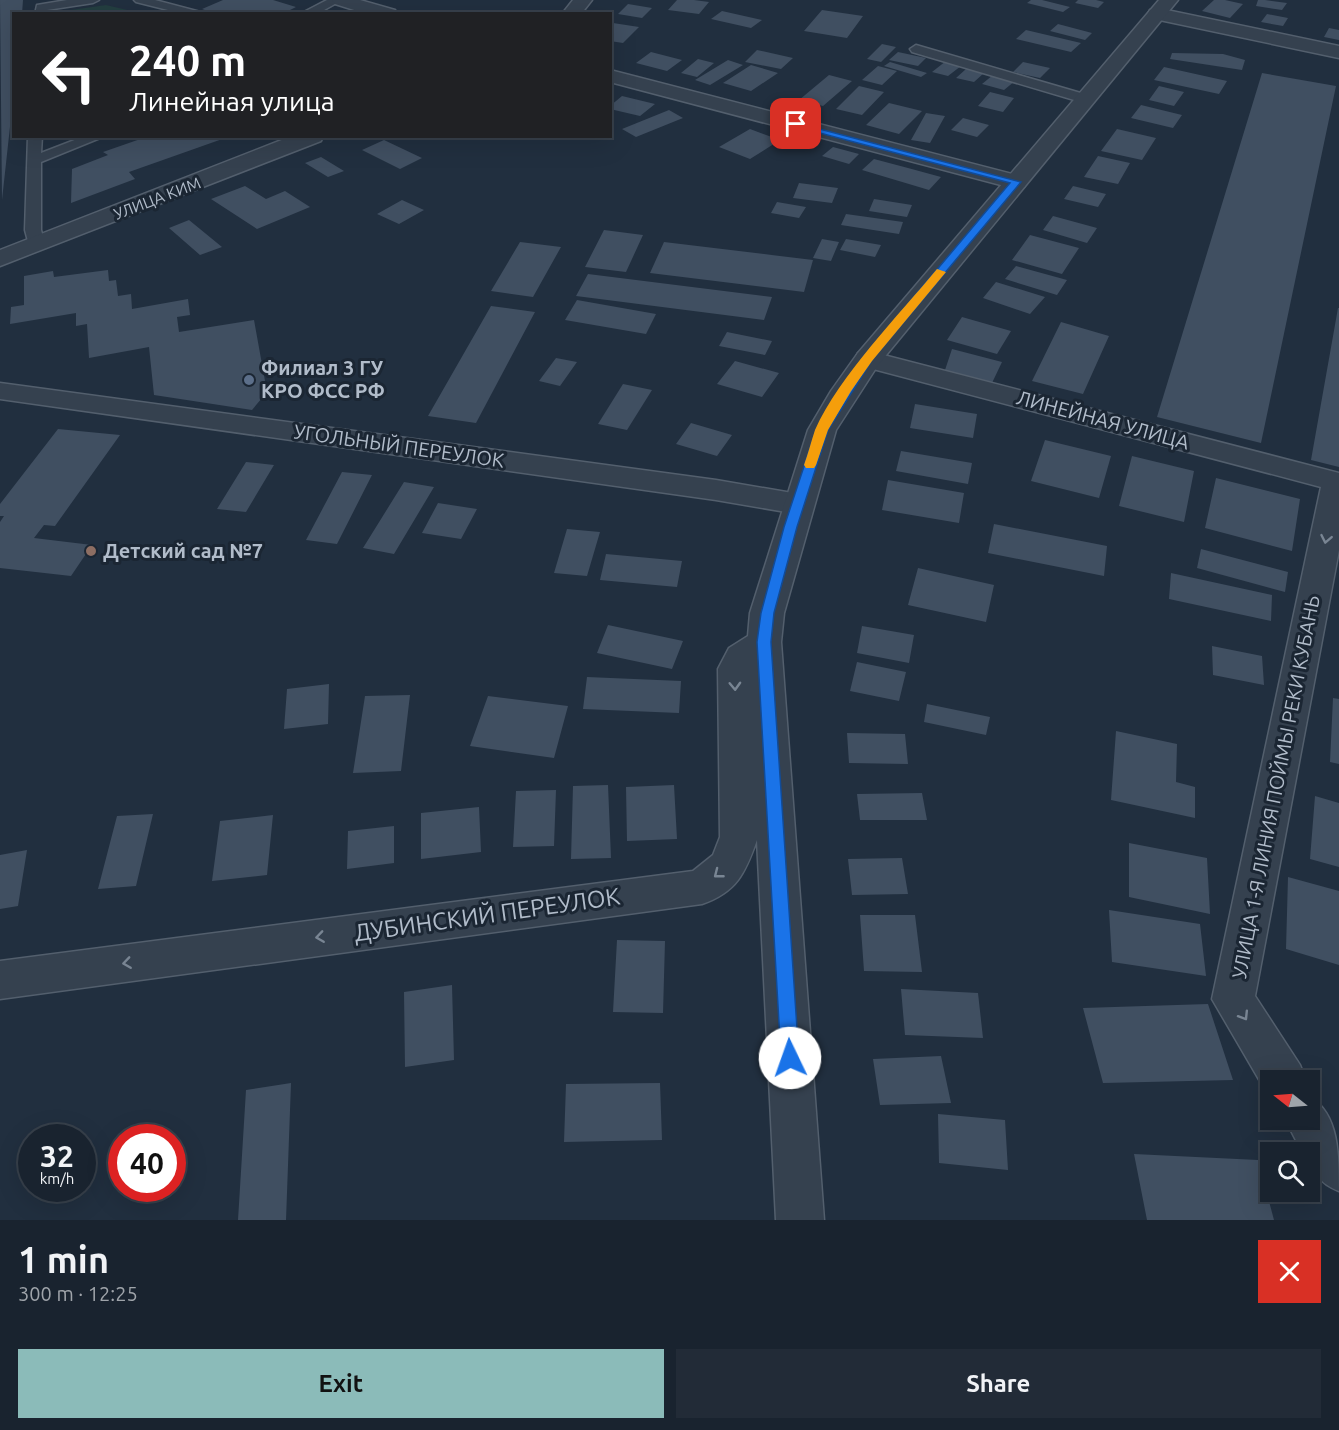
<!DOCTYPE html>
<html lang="en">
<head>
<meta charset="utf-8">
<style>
	:root { --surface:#19232f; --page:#222b37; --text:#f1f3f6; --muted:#9fa4aa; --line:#37404b; --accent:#8bbbb9 }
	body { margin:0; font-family:Ubuntu,sans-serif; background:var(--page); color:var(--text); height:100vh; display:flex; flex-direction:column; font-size:22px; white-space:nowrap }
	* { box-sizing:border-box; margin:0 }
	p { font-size:20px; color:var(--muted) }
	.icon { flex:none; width:33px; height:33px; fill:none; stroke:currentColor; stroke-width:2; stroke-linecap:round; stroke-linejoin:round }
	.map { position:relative; height:1220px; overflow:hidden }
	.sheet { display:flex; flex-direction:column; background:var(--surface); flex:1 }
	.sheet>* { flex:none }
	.banner { position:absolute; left:12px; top:12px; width:600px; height:126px; border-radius:0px; box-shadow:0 6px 24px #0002,0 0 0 2px var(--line); background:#202124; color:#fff; overflow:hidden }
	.needle { width:39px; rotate:287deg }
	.tools { position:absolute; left:1260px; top:1070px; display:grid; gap:12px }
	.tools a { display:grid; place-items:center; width:60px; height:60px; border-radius:0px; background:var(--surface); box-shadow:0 6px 24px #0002,0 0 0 2px var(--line); font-size:30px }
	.speed { position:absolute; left:18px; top:1124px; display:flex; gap:12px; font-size:30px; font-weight:700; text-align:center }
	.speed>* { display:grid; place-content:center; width:78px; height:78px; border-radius:50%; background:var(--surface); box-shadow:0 6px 24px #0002,0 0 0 2px var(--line); line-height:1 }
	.speed small { font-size:15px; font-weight:400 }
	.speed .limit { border:9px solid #d22; background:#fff; color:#111 }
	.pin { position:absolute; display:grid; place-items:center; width:51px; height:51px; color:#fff; margin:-26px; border-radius:12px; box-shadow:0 3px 9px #0006 }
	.me { position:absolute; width:66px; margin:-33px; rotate:357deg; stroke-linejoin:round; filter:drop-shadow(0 0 4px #0008) }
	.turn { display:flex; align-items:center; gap:21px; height:126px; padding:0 18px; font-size:27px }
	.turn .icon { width:78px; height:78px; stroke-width:2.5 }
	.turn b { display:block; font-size:42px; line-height:51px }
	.round { display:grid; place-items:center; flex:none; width:63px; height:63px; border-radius:0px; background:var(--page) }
	.overview { display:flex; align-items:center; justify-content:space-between; height:102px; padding:0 18px }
	h1 { font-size:36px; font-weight:600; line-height:45px }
	.button { display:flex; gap:12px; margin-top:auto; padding:12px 18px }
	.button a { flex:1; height:69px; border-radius:0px; background:var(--accent); color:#111; font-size:24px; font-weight:600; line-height:69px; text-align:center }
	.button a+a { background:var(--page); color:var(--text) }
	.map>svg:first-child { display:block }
	.green { fill:#233e40 }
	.building { fill:#404f61 }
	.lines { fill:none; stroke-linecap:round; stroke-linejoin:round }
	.service-casing { stroke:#535f6d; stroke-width:3 }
	.minor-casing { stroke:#535f6d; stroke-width:3 }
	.tertiary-casing { stroke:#535f6d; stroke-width:3 }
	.service { fill:#35414f; fill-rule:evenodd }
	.minor { fill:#35414f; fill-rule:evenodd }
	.tertiary { fill:#35414f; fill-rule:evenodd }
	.oneway { stroke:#798593 }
	.route { fill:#1a73e8; stroke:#114b97; stroke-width:1.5 }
	.slow { fill:#f59e0b }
	.service-dot { fill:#5c6f8a; stroke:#1b2633; stroke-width:2 }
	.education-dot { fill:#8d6e63; stroke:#1b2633; stroke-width:2 }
	.labels { text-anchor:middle; stroke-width:6; stroke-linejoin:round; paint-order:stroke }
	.far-street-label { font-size:16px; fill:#b1bcca; stroke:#1b2633 }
	.poi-label { font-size:20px; font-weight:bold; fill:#b1bcca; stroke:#1b2633; text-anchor:start }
	.street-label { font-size:20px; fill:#b1bcca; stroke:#1b2633 }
	.near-street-label { font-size:24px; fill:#b1bcca; stroke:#1b2633 }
</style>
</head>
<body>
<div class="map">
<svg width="1339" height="1220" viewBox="0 0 1339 1220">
	<rect width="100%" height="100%" fill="#212f3f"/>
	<path class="green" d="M106,5l34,8h-83v-1z"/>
	<path class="building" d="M0,0h23l-1,14h-8v76l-12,110z
		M223,0h50l23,7 -14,7h-66l-14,-5z
		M677,0h17l15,2 -10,12 -31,-4z
		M1031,0h11l28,7 -7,5 -36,-9z
		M1078,0h18l8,2 -6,6 -23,-5z
		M1214,0h11l18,4 -13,14 -28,-7z
		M1258,0h7l22,3 -5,7 -26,-4z
		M628,4l24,4 -10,10 -24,-4z
		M822,10l41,6 -16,22 -43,-7z
		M722,11l40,9 -11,8 -40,-9z
		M1267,14l21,4 -5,8 -22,-4z
		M613,23l26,4 -16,16 -13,-2v-16z
		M1058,24l34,9 -7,7 -35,-9z
		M1329,28l10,2v10l-15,-3z
		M1026,30l55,13 -10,9 -55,-13z
		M882,44l14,3 -15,15 -14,-3z
		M757,50l36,8 -12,11 -36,-7z
		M651,52l31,8 -15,11 -31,-8z
		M898,52l28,6 -8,8 -29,-6z
		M1172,53l51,1 22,6 -3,10 -72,-11z
		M698,59l16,4 -17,14 -16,-4z
		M728,60l15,5 -33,20 -15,-5z
		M946,61l15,5 -13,10 -16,-4z
		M890,62l37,11 -6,4 -37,-11z
		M1023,62l27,6 -10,10 -27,-6z
		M751,65l27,8 -27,18 -28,-8z
		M878,66l19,5 -15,14 -20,-5z
		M1164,67l63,14 -8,13 -65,-14z
		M966,69l18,4 -10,9 -18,-4z
		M1262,73l74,13 -75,357 -104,-26z
		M829,75l23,6 -29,25 -24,-6z
		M993,75l22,6 -11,9 -22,-6z
		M859,86l25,6 -22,23 -26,-6z
		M1159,86l25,6 -10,14 -25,-6z
		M990,92l24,6 -11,14 -25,-6z
		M622,96l33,8 -15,12 -30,-7v-3z
		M889,103l33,8 -23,23 -33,-9z
		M1141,105l41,10 -9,13 -42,-10z
		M669,110l14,8 -47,19 -14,-8z
		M926,113l19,3 -15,27 -19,-3z
		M963,118l26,7 -12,12 -26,-7z
		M750,129l30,11 -30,19 -31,-12z
		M1117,129l39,9 -14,22 -41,-9z
		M149,136l79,1 -99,35 6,7 -64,24 1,-34 36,-14 -5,-3z
		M384,140l38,18 -22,11 -38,-19z
		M833,147l26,7 -10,10 -27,-8z
		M1098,156l32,7 -12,21 -34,-7z
		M321,157l23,14 -16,6 -23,-14z
		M874,159l34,9 33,9 -12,13 -67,-20z
		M799,183l39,5 -6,15 -39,-5z
		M245,186l21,13 19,-8 25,16 -53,22 -46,-30z
		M1073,186l33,8 -8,13 -34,-8z
		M874,199l38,6 -5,12 -38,-6z
		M402,200l22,10 -25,14 -22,-10z
		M777,202l29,5 -7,11 -28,-5z
		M846,214l57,8 -4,12 -58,-9z
		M1053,216l44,12 -10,15 -44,-13z
		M189,220l33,27 -22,8 -31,-27z
		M604,230l39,5 -17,37 -41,-5z
		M1030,235l49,13 -17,26 -50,-14z
		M822,239l17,3 -8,19 -18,-3z
		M846,239l35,6 -6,12 -35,-7z
		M520,242l41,5 -28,50 -42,-6z
		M664,242l149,18 -9,32 -154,-19z
		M1016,266l51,14 -10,15 -52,-16z
		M108,270l1,11 7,-1 2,16 13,-2 1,15 56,-10 2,16 -13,2 2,15 75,-12 13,72 -15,18 -98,-15 -5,-48 -60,11 -2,-34 -11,2v-13l-66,11 1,-17 13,-2v-29l29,-5 1,6z
		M588,274l184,23 -8,23 -188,-24z
		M996,282l49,15 -15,17 -47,-16z
		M577,300l79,14 -10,20 -81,-14z
		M491,306l44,6 -59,111 -48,-7z
		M1338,308h1v159l-28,-7z
		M962,317l49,14 -14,23 -50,-14z
		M1061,322l48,14 -26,58 -51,-13z
		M727,332l45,9 -7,14 -46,-9z
		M952,349l50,13 -10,21 -48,-10z
		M556,358l21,4 -17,24 -21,-5z
		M735,361l44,12 -17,24 -45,-13z
		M623,384l29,6 -25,40 -29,-6z
		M915,404l62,10 -4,24 -63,-10z
		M691,423l41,12 -15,21 -41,-12z
		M58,429l62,6 -65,91 -11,-1 -10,13 58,7 -21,31 -71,-8v-46l4,-6h-4v-12z
		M1045,440l66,16 -12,42 -68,-17z
		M901,451l71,12 -4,21 -72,-13z
		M1132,456l62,15 -10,51 -65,-16z
		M246,462l28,3 -28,47 -29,-3z
		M342,472l30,3 -35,69 -31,-4z
		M1216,478l84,21 -8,52 -87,-23z
		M888,480l76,13 -5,30 -77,-13z
		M404,482l30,5 -40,67 -31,-6z
		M438,503l39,6 -16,30 -39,-6z
		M994,524l113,22 -3,30 -116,-23z
		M567,529l33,3 -13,44 -33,-3z
		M1201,549l87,23 -3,20 -88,-24z
		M606,554l76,7 -5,26 -77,-7z
		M918,568l76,17 -8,37 -78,-17z
		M1171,573l101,22 -1,26 -102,-22z
		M608,625l75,16 -11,28 -75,-16z
		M862,626l52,9 -5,28 -52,-10z
		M1212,646l50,10 2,29 -51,-10z
		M857,662l49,10 -7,29 -49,-10z
		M587,677l94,4 -2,32 -96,-4z
		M329,684l-1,40 -44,5 3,-40z
		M410,695l-9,76 -48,2 12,-77z
		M488,696l80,10 -14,52 -84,-12z
		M1333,698l6,1v65l-9,-2z
		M927,704l63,13 -4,18 -62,-13z
		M1116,731l61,13 -1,38 19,5v31l-84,-18z
		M847,733l58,1 3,30 -59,-1z
		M608,785l3,73 -40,1 2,-73z
		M674,785l3,54 -50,2 -1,-54z
		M556,790l-2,56 -41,1 3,-56z
		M922,793l5,27h-67l-3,-26z
		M1315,796l24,7v64l-29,-8z
		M479,807l2,45 -60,7v-46z
		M153,814l-17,72 -38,3 19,-73z
		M273,815l-6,60 -55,6 8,-60z
		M394,826v37l-47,6 1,-38z
		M1129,843l78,15 3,56 -81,-17z
		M27,850l-9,56 -18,3v-54z
		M902,858l6,36 -56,1 -4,-36z
		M1288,877l51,14v74l-53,-16z
		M1109,910l91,14 6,52 -94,-14z
		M860,915h55l7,57 -58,-1z
		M617,940l48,1 -2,72 -50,-1z
		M452,985l2,75 -49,7 -1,-75z
		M901,989l77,4 5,45 -78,-3z
		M1208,1004l25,76 -130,3 -20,-75z
		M941,1056l10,47 -71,2 -7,-46z
		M291,1083l-5,137h-48l8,-130z
		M660,1083l2,57 -98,2 2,-58z
		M938,1114l67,6 3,50 -69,-7z
		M1134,1154l124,6 16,60h-127z"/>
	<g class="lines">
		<defs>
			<path id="service" d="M67,0h32l-6,3 -46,7v4h-12l2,-9z
				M134,0h21l53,14h-24l-48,-12z
				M327,0h15l-25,14h-17z
				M916,45l175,51 2,3 -7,4 -5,-1 -169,-50 -2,-3z
				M28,136h14l-1,17 44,-17h20l-64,26v68l4,15 -8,5 -8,-5 -4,-15z"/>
			<path id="minor" d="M332,0h28l35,10 2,4h-30l-32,-10z
				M1157,8l182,38v12l-189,-40 -2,-4 2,-4z
				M610,70l414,107 3,5 -3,5 -8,2 -406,-107z
				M868,351l471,122v77l-84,446 45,69 6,15h-36v16l-2,-1 -56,-96 109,-512 -463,-122 -3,-6 3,-6z
				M0,383l716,97 82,14 11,3 4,7 -4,7 -11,3 -82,-14 -716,-101z
				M1310,1097c29,17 29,58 29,94 -18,-7 -29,-19 -29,-39h-8l-17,-33h25z"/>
			<path id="tertiary" d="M573,0h19l-11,14h-19z
				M1159,0h19l-300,365 -42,65 -52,183 -3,29 43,578h-48l-19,-380c-12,33 -20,52 -55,64l-702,95v-38l693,-90 20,-16 7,-18 -2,-168 11,-21 19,-12 2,-23 58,-183 23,-39 27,-38z
				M292,136h31l-2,5 -321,125v-16z"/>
		</defs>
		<use href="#service" class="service-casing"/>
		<use href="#minor" class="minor-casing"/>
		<use href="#tertiary" class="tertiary-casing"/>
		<use href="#service" class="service"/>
		<use href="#minor" class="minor"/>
		<use href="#tertiary" class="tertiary"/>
	</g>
	<defs><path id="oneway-chevron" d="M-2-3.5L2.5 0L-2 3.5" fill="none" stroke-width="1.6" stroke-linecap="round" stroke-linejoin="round" transform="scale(1.5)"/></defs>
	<g class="oneway">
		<use href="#oneway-chevron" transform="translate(1326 539) rotate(101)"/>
		<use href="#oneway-chevron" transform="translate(735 686) rotate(88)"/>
		<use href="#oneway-chevron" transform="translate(718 874) rotate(142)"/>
		<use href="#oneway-chevron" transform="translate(320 937) rotate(172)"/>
		<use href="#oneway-chevron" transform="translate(127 963) rotate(172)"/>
		<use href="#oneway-chevron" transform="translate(1244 1016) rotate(58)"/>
	</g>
	<path class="route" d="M793,122l228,60 -149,178 -44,70 -31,97 -23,86 -3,29 28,416 -3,6 -6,3 -7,-3 -2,-6 -24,-416 4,-29 23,-86 32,-97 48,-74 146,-173 -217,-57z"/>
	<path class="slow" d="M937,269l9,3 -74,89 -21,30 -23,39 -12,35 -2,3h-8l-2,-3c4,-11 7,-23 11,-35 24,-54 84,-115 122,-161z"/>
	<circle class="service-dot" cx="249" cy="380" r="6"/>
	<circle class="education-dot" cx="91" cy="551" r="6"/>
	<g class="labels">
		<g class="far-street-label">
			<text transform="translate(157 198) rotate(-21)" y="6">УЛИЦА КИМ</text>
		</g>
		<g class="poi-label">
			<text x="261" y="375">Филиал 3 ГУ<tspan x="261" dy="23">КРО ФСС РФ</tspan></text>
			<text x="103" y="558">Детский сад №7</text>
		</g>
		<g class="street-label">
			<text transform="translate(1103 420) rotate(15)" y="7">ЛИНЕЙНАЯ УЛИЦА</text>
			<text transform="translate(399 446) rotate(8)" y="7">УГОЛЬНЫЙ ПЕРЕУЛОК</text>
			<text transform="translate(1276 787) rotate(-79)" y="7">УЛИЦА 1-Я ЛИНИЯ ПОЙМЫ РЕКИ КУБАНЬ</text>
		</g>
		<g class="near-street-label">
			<text transform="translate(487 915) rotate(-8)" y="8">ДУБИНСКИЙ ПЕРЕУЛОК</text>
		</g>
	</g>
</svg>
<div class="tools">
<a><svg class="needle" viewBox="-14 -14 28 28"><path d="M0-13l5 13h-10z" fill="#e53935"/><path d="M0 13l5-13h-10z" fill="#9fa4aa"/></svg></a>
<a><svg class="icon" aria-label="search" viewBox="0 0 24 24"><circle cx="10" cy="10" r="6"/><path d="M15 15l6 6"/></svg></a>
</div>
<div class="speed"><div>32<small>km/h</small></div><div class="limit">40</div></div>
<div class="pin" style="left:796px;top:124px;background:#d93025"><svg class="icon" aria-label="arrive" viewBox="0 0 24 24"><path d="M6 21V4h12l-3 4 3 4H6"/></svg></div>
<svg class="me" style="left:790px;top:1058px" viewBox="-20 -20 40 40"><circle r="19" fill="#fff"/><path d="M0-13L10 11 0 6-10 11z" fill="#1a73e8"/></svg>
<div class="banner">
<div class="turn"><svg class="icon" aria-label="left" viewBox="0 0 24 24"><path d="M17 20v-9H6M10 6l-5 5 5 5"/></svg><div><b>240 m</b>Линейная улица</div></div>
</div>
</div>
<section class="sheet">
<div class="overview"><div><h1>1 min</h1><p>300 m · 12:25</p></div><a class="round" style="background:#d93025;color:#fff"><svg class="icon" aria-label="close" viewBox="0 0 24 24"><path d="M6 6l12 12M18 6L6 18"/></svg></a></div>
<div class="button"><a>Exit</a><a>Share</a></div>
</section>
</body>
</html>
